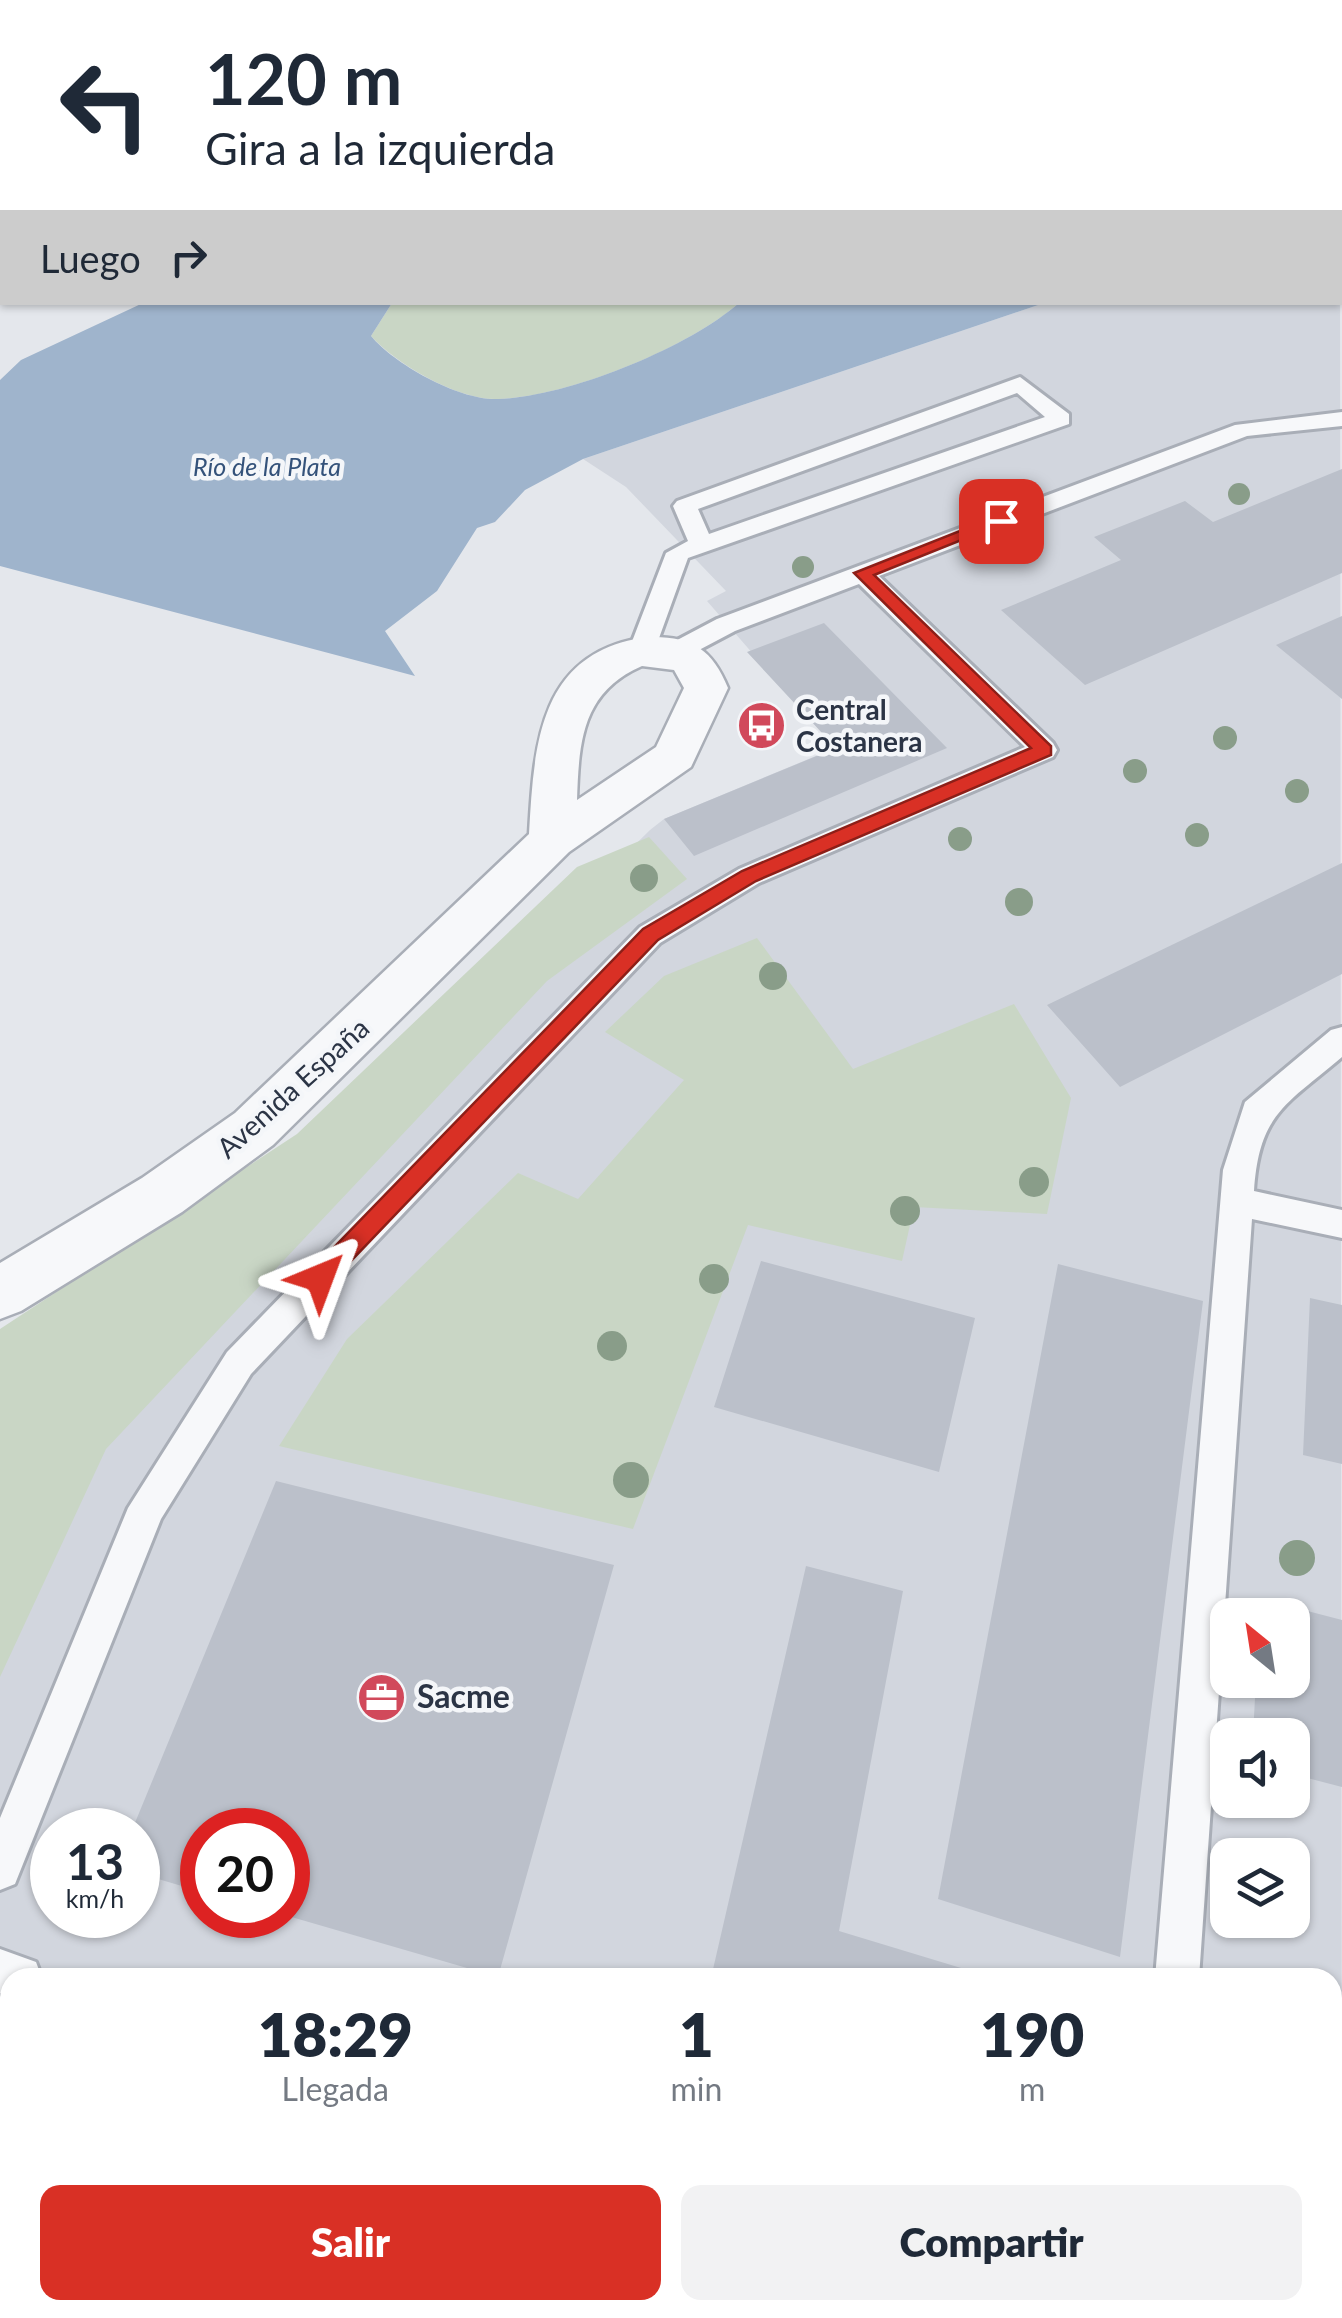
<!DOCTYPE html>
<html lang="es">
<head>
<meta charset="utf-8">
<style>
	:root { --surface:#fff; --page:#f2f2f3; --text:#1f2937; --muted:#747a83; --accent:#d93025 }
	body { margin:0; font-family:Lato,sans-serif; background:var(--page); color:var(--text); height:100vh; display:flex; flex-direction:column; font-size:38px; white-space:nowrap }
	* { box-sizing:border-box; margin:0 }
	p { font-size:32px; color:var(--muted) }
	.icon { flex:none; width:55px; height:55px; fill:none; stroke:currentColor; stroke-width:2; stroke-linecap:round; stroke-linejoin:round }
	.map { position:relative; flex:1; overflow:hidden }
	.details { position:absolute; left:0px; top:1968px; width:1342px; height:352px; display:flex; flex-direction:column; background:var(--surface); border-radius:30px 30px 0 0; box-shadow:0 2px 8px #0004 }
	.details>* { flex:none }
	.hud { position:absolute; left:0px; top:0px; width:1342px; height:305px; box-shadow:0 2px 8px #0004; background:#fff; color:var(--text); overflow:hidden }
	.needle { width:65px; rotate:330deg }
	.tools { position:absolute; left:1210px; top:1598px; display:grid; gap:20px }
	.tools a { display:grid; place-items:center; width:100px; height:100px; border-radius:20px; background:var(--surface); box-shadow:0 2px 8px #0004; font-size:50px }
	.speed { position:absolute; left:30px; top:1808px; display:flex; gap:20px; font-size:50px; font-weight:700; text-align:center }
	.speed>* { display:grid; place-content:center; width:130px; height:130px; border-radius:50%; background:var(--surface); box-shadow:0 2px 8px #0004; line-height:1 }
	.speed small { font-size:25px; font-weight:400 }
	.speed .limit { border:15px solid #d22; background:#fff; color:#111 }
	.pin { position:absolute; display:grid; place-items:center; width:85px; height:85px; color:#fff; margin:-42px; border-radius:20px; box-shadow:0 5px 15px #0006 }
	.me { position:absolute; width:110px; margin:-55px; rotate:44deg; stroke-linejoin:round; filter:drop-shadow(0 0 8px #0008) }
	.turn { display:flex; align-items:center; gap:35px; height:210px; padding:0 40px; font-size:45px }
	.turn .icon { width:130px; height:130px; stroke-width:2.5 }
	.turn b { display:block; font-size:70px; line-height:85px }
	.then { display:flex; align-items:center; height:95px; padding:0 40px; background:#0003; gap:20px; font-size:38px }
	.eta { display:flex; justify-content:space-evenly; align-items:center; height:170px; text-align:center }
	.eta b { font-size:60px; font-weight:800; line-height:70px }
	.action { display:flex; gap:20px; margin-top:auto; padding:20px 40px }
	.action a { flex:1; height:115px; border-radius:20px; background:var(--accent); color:#fff; font-size:40px; font-weight:800; line-height:115px; text-align:center }
	.action a+a { background:var(--page); color:var(--text) }
	.map>svg:first-child { display:block }
	.built { fill:#d2d6de; fill-rule:evenodd }
	.green { fill:#c9d6c5 }
	.water { fill:#9fb4cc }
	.building { fill:#bbc0ca }
	.lines { fill:none; stroke-linecap:round; stroke-linejoin:round }
	.service-casing { stroke:#a9aeb7; stroke-width:6 }
	.tertiary-casing { stroke:#a9aeb7; stroke-width:5 }
	.service { fill:#f7f8fa; fill-rule:evenodd }
	.tertiary { fill:#f7f8fa; fill-rule:evenodd }
	.tree { fill:#899d89 }
	.route { fill:#d93025; stroke:#8d1f18; stroke-width:2.5 }
	.labels { text-anchor:middle; stroke-width:9; stroke-linejoin:round; paint-order:stroke }
	.far-water-label { font-size:25px; font-style:italic; fill:#34527a; stroke:#f4f6f9 }
	.poi-label { font-size:28px; font-weight:bold; fill:#2b3445; stroke:#f4f6f9; text-anchor:start }
	.street-label { font-size:28px; fill:#2b3445; stroke:#f4f6f9 }
	.near-poi-label { font-size:32px; font-weight:bold; fill:#2b3445; stroke:#f4f6f9; text-anchor:start }
</style>
</head>
<body>
<div class="map">
<svg width="1342" height="2318" viewBox="0 0 1342 2318">
	<rect width="100%" height="100%" fill="#e4e7ec"/>
	<path class="built" d="M1340,260l2,2058h-964l-24,-8h978v-332h-1322v213l-10,-3v-769l141,-88 509,-501 14,-11 171,-71 -128,-147 19,-10 -100,-104 -43,-28 461,-156 296,-1zM1228,1615h64v65h-64zM1228,1735h64v65h-64zM52,1830h86v85h-86zM202,1830h86v85h-86zM1228,1855h64v65h-64z"/>
	<path class="green" d="M392,303h347c-51,45 -171,94 -241,96 -39,2 -102,-35 -127,-63z
		M649,837l38,42 -140,102 -441,468 -106,228v-348l297,-195 280,-267z
		M757,938l96,131 161,-65 57,94 -24,116 -133,-7 -12,54 -154,-36 -115,304 -354,-83 68,-107 171,-166 60,26 106,-119 -79,-48 59,-56z"/>
	<path class="water" d="M143,303h249l-21,33c23,28 89,65 127,63 69,-2 190,-51 241,-96h305l-461,156 -58,31 -30,32 -18,6 -40,63 -52,40 30,45 -415,-110v-186l21,-20z"/>
	<path class="building" d="M1342,469v104l-257,112 -84,-75 120,-50 -27,-23 91,-36 28,21z
		M1342,616v83l-66,-54z
		M824,623l123,125 -253,108 -30,-37 172,-71 -89,-96z
		M1342,863v111l-222,113 -73,-82z
		M761,1261l214,57 -36,154 -225,-65z
		M1058,1264l145,37 -83,656 -182,-58z
		M1310,1298l32,7v159l-39,-9z
		M276,1481l338,84 -116,412 -210,-61v-86h-86v62l-64,-19v-43h-6z
		M806,1566l97,25 -64,340 155,47h-283z
		M1261,1599l81,21v167l-50,-13v-39h-39l3,-55h36v-65h-32z"/>
	<g class="lines">
		<defs>
			<path id="service" d="M1020,377l49,37v10l-381,134 -34,94 -13,8 -9,-2 -4,-6 38,-99 22,-12 -15,-35 4,-5zM1017,393l28,24 -336,117 -11,-25z
				M1342,412v14l-95,10 -368,140 174,167 4,7 -4,7 -294,126 -99,60 -409,431 -90,145 -146,365 -15,6v-72l128,-310 99,-156 413,-425 99,-58 286,-122 -166,-163 -124,47 -53,28h-18l-4,-6 4,-6 53,-28 518,-194z
				M1342,1027v30c-55,47 -83,56 -88,134l88,19v28l-90,-19 -53,759h-44l68,-808 22,-68 86,-72z
				M0,1949l36,13 6,16h-32v18l-10,-3z
				M0,2271l10,4v35h72l3,8h-85z
				M1055,2310h70l2,5 1,-5h48l-1,8h-117z"/>
			<path id="tertiary" d="M649,637c43,-1 63,12 79,51l-37,79 -122,85 -296,293 -91,67 -161,99 -21,8v-56l142,-85 93,-65 294,-279c5,-90 10,-184 120,-197zM642,666l32,4 10,18 -28,59 -79,53c2,-59 5,-108 65,-134z"/>
		</defs>
		<use href="#service" class="service-casing"/>
		<use href="#tertiary" class="tertiary-casing"/>
		<use href="#service" class="service"/>
		<use href="#tertiary" class="tertiary"/>
	</g>
	<g class="tree">
		<circle cx="1239" cy="494" r="11"/>
		<circle cx="803" cy="567" r="11"/>
		<circle cx="1225" cy="738" r="12"/>
		<circle cx="1135" cy="771" r="12"/>
		<circle cx="1297" cy="791" r="12"/>
		<circle cx="1197" cy="835" r="12"/>
		<circle cx="960" cy="839" r="12"/>
		<circle cx="644" cy="878" r="14"/>
		<circle cx="1019" cy="902" r="14"/>
		<circle cx="773" cy="976" r="14"/>
		<circle cx="1034" cy="1182" r="15"/>
		<circle cx="905" cy="1211" r="15"/>
		<circle cx="714" cy="1279" r="15"/>
		<circle cx="612" cy="1346" r="15"/>
		<circle cx="631" cy="1480" r="18"/>
		<circle cx="1297" cy="1558" r="18"/>
	</g>
	<path class="route" d="M995,517l14,4 -135,54 177,171v9l-295,126 -98,59 -330,345h-17l-3,-7 3,-7 332,-342 99,-58 289,-123 -177,-175z"/>
	<defs>
		<symbol id="bus-disc" viewBox="-11 -11 22 22"><circle r="9.5" fill="#d1495b" stroke="#f4f6f9"/><path d="M-5-6H5V4H4V6H2V4H-2V6H-4V4H-5ZM-3.5-4V0h7V-4ZM-3.5 1.2v1.5H-2V1.2ZM2 1.2v1.5H3.5V1.2Z" fill="#fff"/></symbol>
		<symbol id="office-disc" viewBox="-11 -11 22 22"><circle r="9.5" fill="#d1495b" stroke="#f4f6f9"/><path d="M-6-3h4V-5.5h4V-3h4V5H-6ZM-1-4.5V-3h2v-1.5ZM-6 0V1H6V0Z" fill="#fff"/></symbol>
	</defs>
	<g fill-rule="evenodd">
		<use href="#bus-disc" x="734" y="698" width="55" height="55"/>
		<use href="#office-disc" x="354" y="1670" width="55" height="55"/>
	</g>
	<g class="labels">
		<g class="far-water-label">
			<text x="267" y="476">Río de la Plata</text>
		</g>
		<g class="poi-label">
			<text x="796" y="720">Central<tspan x="796" dy="32">Costanera</tspan></text>
		</g>
		<g class="street-label">
			<text transform="translate(293 1088) rotate(-42)" y="10">Avenida España</text>
		</g>
		<g class="near-poi-label">
			<text x="417" y="1708">Sacme</text>
		</g>
	</g>
</svg>
<div class="tools">
<a><svg class="needle" viewBox="-14 -14 28 28"><path d="M0-13l5 13h-10z" fill="#e53935"/><path d="M0 13l5-13h-10z" fill="#747a83"/></svg></a>
<a><svg class="icon" aria-label="sound" viewBox="0 0 24 24"><path d="M4 9h4l5-4v14l-5-4H4zM17 9q2 3 0 6"/></svg></a>
<a><svg class="icon" aria-label="layers" viewBox="0 0 24 24"><path d="M12 4l9 5-9 5-9-5zM3 14l9 5 9-5"/></svg></a>
</div>
<div class="speed"><div>13<small>km/h</small></div><div class="limit">20</div></div>
<div class="pin" style="left:1001px;top:521px;background:#d93025"><svg class="icon" aria-label="arrive" viewBox="0 0 24 24"><path d="M6 21V4h12l-3 4 3 4H6"/></svg></div>
<svg class="me" style="left:320px;top:1278px" viewBox="-20 -20 40 40"><path d="M0-17L14 15 0 8-14 15z" fill="#d93025" stroke="#fff" stroke-width="4"/></svg>
<div class="hud">
<div class="turn"><svg class="icon" aria-label="left" viewBox="0 0 24 24"><path d="M17 20v-9H6M10 6l-5 5 5 5"/></svg><div><b>120 m</b>Gira a la izquierda</div></div>
<div class="then">Luego<svg class="icon" aria-label="right" viewBox="0 0 24 24"><path d="M7 20v-9h11M14 6l5 5-5 5"/></svg></div>
</div>
<section class="details">
<div class="eta">
<div><b>18:29</b><p>Llegada</p></div>
<div><b>1</b><p>min</p></div>
<div><b>190</b><p>m</p></div>
</div>
<div class="action"><a>Salir</a><a>Compartir</a></div>
</section>
</div>
</body>
</html>
